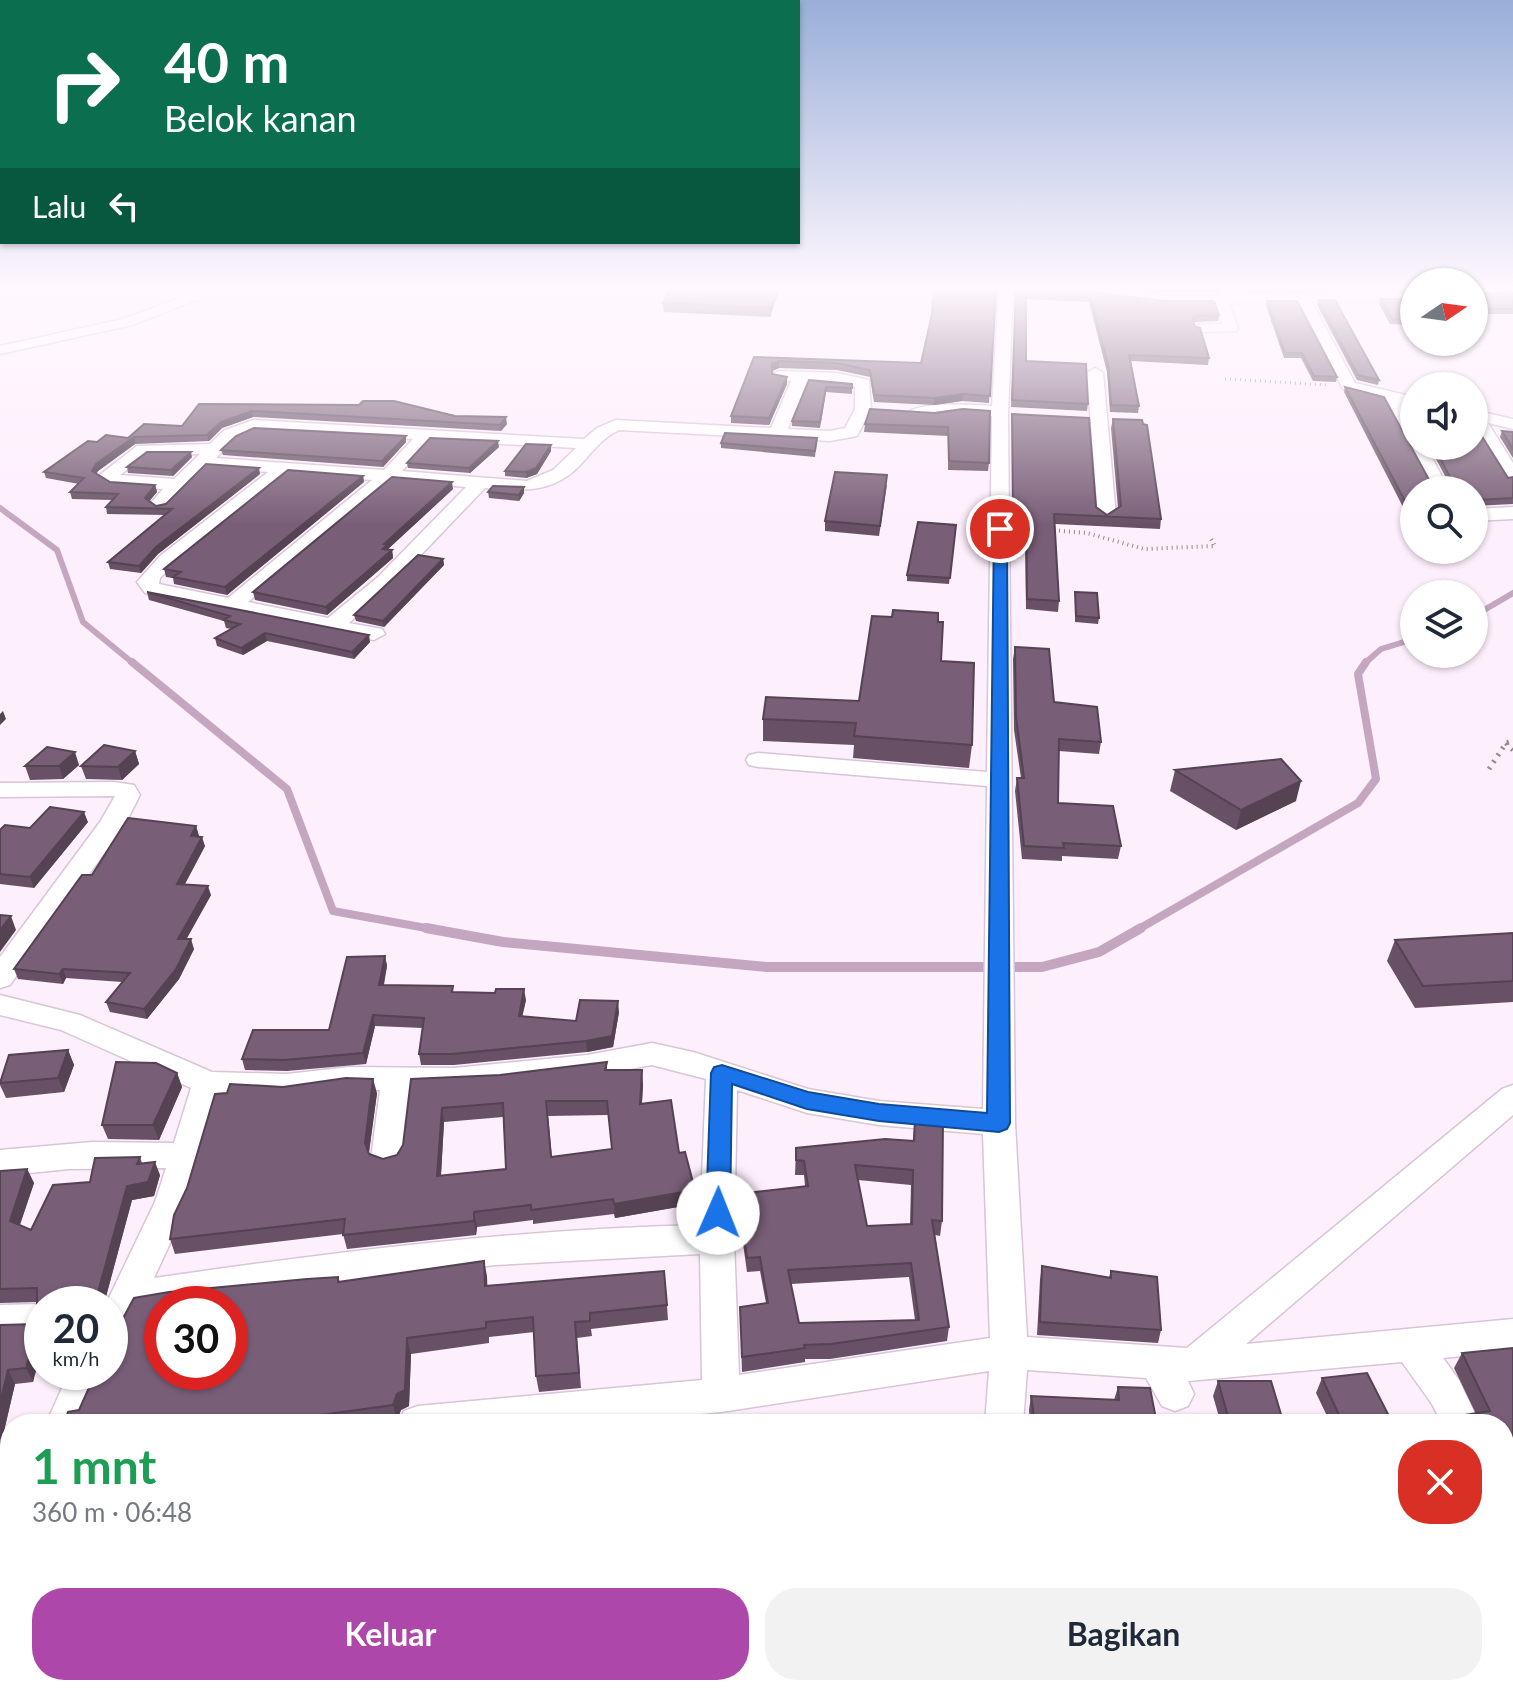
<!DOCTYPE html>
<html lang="id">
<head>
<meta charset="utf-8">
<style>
	:root { --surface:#fff; --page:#f2f2f3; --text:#1f2937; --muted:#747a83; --accent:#ae47aa }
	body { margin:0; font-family:Lato,sans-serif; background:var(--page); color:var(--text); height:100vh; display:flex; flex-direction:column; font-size:30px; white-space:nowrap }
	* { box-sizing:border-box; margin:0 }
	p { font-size:26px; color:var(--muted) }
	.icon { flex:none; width:44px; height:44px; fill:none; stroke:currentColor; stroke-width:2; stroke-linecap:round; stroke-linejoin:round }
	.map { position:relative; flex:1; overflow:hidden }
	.sheet { position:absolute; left:0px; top:1414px; width:1514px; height:282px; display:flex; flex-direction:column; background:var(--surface); border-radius:32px 32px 0 0; box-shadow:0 2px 6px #0004 }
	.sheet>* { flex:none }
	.hud { position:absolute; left:0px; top:0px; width:800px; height:244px; box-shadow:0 2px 6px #0004; background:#0b6e4f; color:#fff; overflow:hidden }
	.needle { width:52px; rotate:77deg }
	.buttons { position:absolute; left:1400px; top:268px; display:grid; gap:16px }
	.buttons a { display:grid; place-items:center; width:88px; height:88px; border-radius:50%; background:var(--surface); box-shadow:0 2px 6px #0004; font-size:40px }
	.speed { position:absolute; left:24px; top:1286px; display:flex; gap:16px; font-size:40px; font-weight:700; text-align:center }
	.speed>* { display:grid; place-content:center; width:104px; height:104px; border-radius:50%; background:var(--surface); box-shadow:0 2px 6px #0004; line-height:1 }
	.speed small { font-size:20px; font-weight:400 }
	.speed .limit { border:12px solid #d22; background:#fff; color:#111 }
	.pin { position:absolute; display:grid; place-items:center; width:68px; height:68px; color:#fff; margin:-34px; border:4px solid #fff; border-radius:50%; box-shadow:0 2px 8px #0007 }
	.me { position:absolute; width:88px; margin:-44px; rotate:1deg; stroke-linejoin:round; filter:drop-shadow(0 0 6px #0008) }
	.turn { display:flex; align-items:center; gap:28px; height:168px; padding:0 32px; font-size:36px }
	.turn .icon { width:104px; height:104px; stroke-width:2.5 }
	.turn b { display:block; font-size:56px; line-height:68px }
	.then { display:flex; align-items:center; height:76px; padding:0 32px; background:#0003; gap:16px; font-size:30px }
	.round { display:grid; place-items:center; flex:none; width:84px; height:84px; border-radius:32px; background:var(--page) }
	.overview { display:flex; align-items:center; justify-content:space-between; height:136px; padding:0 32px }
	h1 { font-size:48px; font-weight:700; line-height:60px; color:#1e9e55 }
	.cta { display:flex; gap:16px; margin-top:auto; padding:16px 32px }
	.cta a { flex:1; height:92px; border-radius:32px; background:var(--accent); color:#fff; font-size:32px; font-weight:700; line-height:92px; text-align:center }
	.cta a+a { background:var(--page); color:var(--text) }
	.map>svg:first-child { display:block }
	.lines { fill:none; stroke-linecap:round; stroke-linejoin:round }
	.stream-far2 { stroke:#c4a6c1; stroke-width:6 }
	.stream-far1 { stroke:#c4a6c1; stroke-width:8 }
	.stream { stroke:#c4a6c1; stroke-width:10 }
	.minor-casing { stroke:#d8c5d6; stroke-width:3 }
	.path-far2 { stroke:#948993; stroke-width:3; stroke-dasharray:1 4; stroke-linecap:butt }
	.path-far1 { stroke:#948993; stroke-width:4; stroke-dasharray:1 4; stroke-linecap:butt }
	.path { stroke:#948993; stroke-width:5; stroke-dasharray:2 6; stroke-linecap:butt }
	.minor { fill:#fff; fill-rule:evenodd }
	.wall { fill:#685166; fill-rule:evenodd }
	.shaded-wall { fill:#554253 }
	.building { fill:#795e77; stroke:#554253; stroke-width:2; fill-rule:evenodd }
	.route { fill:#1a73e8; stroke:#114b97; stroke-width:2 }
</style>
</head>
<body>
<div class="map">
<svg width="1513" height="1695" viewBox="0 0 1513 1695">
	<rect width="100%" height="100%" fill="#feeffd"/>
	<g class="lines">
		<path class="stream-far2" d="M0,508l57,42 26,72 51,42
			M1474,616l39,-23
			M1364,664l17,-15 33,-10"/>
		<path class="stream-far1" d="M132,662l155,127 46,122 104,19
			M1137,930l221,-127 18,-24 -18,-105 8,-12"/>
		<path class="stream" d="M426,928l77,14 264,25h275l57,-15 42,-24"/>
		<defs>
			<path id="minor" d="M207,288h20l-95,37 -132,29v-8l123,-27z
				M664,288h14l-9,7 -5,-1z
				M999,288h14l-5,127 7,708 12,214 160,11 315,-259 11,-4v30l-267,229 267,-25v32l-70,7 16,22 21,44h-38l-10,-20 -30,-42 -214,19 6,13 -6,12 -13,5 -13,-5 -16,-28 -119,-8 -4,54h-38l4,-53 -268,41 -121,12h-201l5,-13 14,-5 284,-26 -2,-126 -205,11 -312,39h-21v3l-23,4 -16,34 -13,5v-46h-4l49,-102 11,-34 -97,1 -69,7v-26l92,-8 82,1 17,-55 -130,-58 -61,-15v-20l80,20 132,57 75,2 62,-7 105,1 133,-13 65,-12 41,9 115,37 71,12 104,8 4,-323 -229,-19 -9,-2 -3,-5 3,-5 9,-2 229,19 5,-356c-17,-1 -77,4 -85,-3 15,-12 65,-8 85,-7zM652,1065l54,14 -6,146c-183,4 -365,27 -546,53l35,-76 31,-107 67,3 62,-9 31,1 -9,68 4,9 12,4 12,-4 4,-9 8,-68c81,1 162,-10 241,-25zM737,1090l70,23 72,12 104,9 7,204 -251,37 -5,-136z
				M1057,288h42l65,8 250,-3v8l-102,1 43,81 59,14v10l-11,-3 11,21v21h12l23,44h-18l-46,-90 -42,-11 -45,-86h-69l9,25 -2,3 -36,1 -5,-1v-6l27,-1 -7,-20h-51l-100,-12z
				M1513,288v6l-39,4v-8z
				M1095,368l8,5 13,143 -9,6 -9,-6 -11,-143z
				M779,371l58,2 32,7 2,29 -14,27 -27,5 -211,-11c-17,8 -26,21 -38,34 -27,30 -60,27 -96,24l-93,97 -43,38 33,6 3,5 -11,6 -222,-45 -7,-2 -8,-11 23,-26 108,-84 -62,-5 -40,41 -7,2 -9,-6 13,-15 -51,-4 -15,-8 40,-31 73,-2 13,-13 30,-11 331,19 13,-11 19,-8 155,8 20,-47 -17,-2v-6zM807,382l48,4v23l-10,19 -15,3 -42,-2zM255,430l158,9 -29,31 -168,-12 19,-19zM430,440l146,8 -23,22 -26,11 -125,-10zM200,454l-26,25 -54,-4 27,-20zM288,474l84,6 -144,118 -69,-14 1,-6 14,-14zM392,481l74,6 -88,90 -50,41 -80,-16z
				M1474,410l39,9v10l-25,-6 25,40v19l-6,-1 -33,-54z
				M1513,507v12l-39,2v-12z
				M114,782l20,3 6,10 -15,29 -115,161 -10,3v-31l100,-135 15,-26 -115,1v-14z
				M42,1304v32l-42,1v-32z
				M69,1372h38l-23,52h-38z
				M10,1466v84l-10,4v-87z
				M1504,1494l9,4v55l-9,-4z
				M963,1686h69l3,9h-69z"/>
		</defs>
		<use href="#minor" class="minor-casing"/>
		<path class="path-far2" d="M1225,379l103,6"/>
		<path class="path-far1" d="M1049,530l38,3 57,16 71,-3 -5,-9"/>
		<path class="path" d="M1506,743l7,7
			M1489,769l17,-26 7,-2"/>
		<use href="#minor" class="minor"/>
	</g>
	<path class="wall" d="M671,288h109l-10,29 -106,-5 -1,-9z
		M996,288l-7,115 -27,-2 -28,4 -60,-3 -4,-25 -33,-7 -58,-2 -7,3v3l15,10 -18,41 -38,-2v-7l23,-59 167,6z
		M1016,288h47l156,27 -1,6 -23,1 -1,1 15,35 -1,7 -77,-4 8,45 -1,7 -28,-1 -3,-40 -18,-70 -63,-3v62l62,43 -1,7 -76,-4z
		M1125,288h96v4l-57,1z
		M1245,288h83l-1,3 -79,1z
		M1370,288h44v3h-43z
		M1513,292v22h-39v-19z
		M1380,299h34v26l-24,-1 -11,-20z
		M1318,300l61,80 -1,5 -21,-5 -40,-75z
		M1267,301l70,76 -1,5 -23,-1 -12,-23h-17l-18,-52z
		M809,380l43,4v10l-26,-2 -6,36 -28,-2v-5z
		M1345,387l88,100h18l-22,-41h45l34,32 5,-1v27l-39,2v-16h-60v19h-10l-60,-117z
		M199,404l256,12 52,8 -6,7 -248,-14 -31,11 -13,13 -74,3 -37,27 -2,3 14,8 45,3 2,7 -8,9 7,5 104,-32 -102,80 -17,19 -31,-4 -2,-7 57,-47 -58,-1 -1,-7 6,-7 -40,-1 -2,-7 9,-8 -33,-6 -2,-6 53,-30 31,-4 54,-12z
		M934,413l55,50 -1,8 -40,-1v-34l-84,-4 1,-8z
		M1012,414l84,93 11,8 11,-7 -7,-80 2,-9 48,100 -1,10 -105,-5 4,77 -1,11 -32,-3 -1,-84 -13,-1z
		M1502,431l11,1v26l-13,-21z
		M817,438l-2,19 -94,-9v-5z
		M406,442l-23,25 -160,-12 -2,-5z
		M551,445v6l-14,23 -11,4 -21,-2v-5z
		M499,447l-29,26 -62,-5 -1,-5z
		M192,457l-19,19 -45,-3 -1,-6z
		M363,476l1,6 -137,113 -53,-11 -1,-6 -7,-1 -2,-8z
		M887,485l-8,51 -54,-5v-10z
		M453,489l-65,60 4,1 1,8 -66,57 -72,-15 -2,-8z
		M488,492l36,1 -5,8 -30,-3z
		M956,525l-7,59 -42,-3v-6z
		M443,559l1,6 -60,62 -28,-6 -2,-6z
		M147,592l223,50 -16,17 -87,-18 -24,14 -26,-9 -2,-8 16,-9 -5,-1 -2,-7 -75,-21z
		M1075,592l24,26 -1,6 -23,-2z
		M938,622l3,39 31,84 -3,23 -116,-10 1,-13 -91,-4v-22l96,-18z
		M1015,647l39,55 47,40 -2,12 -40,-3 -1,52 63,43 -3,13 -56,-3v5l-40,-2 -7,-68 2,-13h4l-7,-48 -1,-71z
		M135,751l4,13 -17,16 -36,-1 -5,-13z
		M79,765l-16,14 -33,1 -5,-14z
		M1175,770l121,31 -60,29 -66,-39z
		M88,822l-54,66 -34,-4v-54z
		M196,826l3,11 6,9 -20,38 26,11 -25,44 8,10 -15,30 -32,40 -37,-7 -4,-10 16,-20 -56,-4 -3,6 -45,-5 -4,-10 78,-94z
		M1513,933v69l-98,6 -28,-47 8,-21z
		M385,956l2,10 -3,19 142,15 -4,16 54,5 43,-9 -6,35 -26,5 -133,13h-33l-2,-11 4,-26 -48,-2 -9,38 -79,7 -42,-1 -3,-11 87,-29z
		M68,1050l6,15 -10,27 -58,6 -6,-13v-5z
		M607,1062v8l36,14 -1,19 37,50 16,37v14l-80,14 -1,-4 -81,10v-4l-56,7 -1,8 -129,14 -4,-15 -168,20 -5,-15 207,-146 -8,60 14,6 14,-4 6,-10 8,-66 89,-4zM608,1115l4,34 -60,8 -4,-41zM503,1117l3,52 -65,7 3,-54z
		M177,1073l5,14 -23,53 -51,-1 -6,-14z
		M915,1117l27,104 -2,15 -5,-1 14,92 -2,14 -117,18h-25v3l-63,10 -2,-65 26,-4 -6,-32 -13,1 -9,-64 -1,-14 68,-8 -1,-11h-9l1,-27 117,-7zM858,1180l53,5 -1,39 -43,2zM909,1277l6,43 -116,3 -8,-39z
		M140,1157l2,6 18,12 -6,21 -22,4 -28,104h-62l-9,78 -18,2 -15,64v-123l37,-1v-22l-37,1v-132l27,-2 7,14 -14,42 11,5 59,-48z
		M1042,1266l67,11 2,-6 50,59 -3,13 -121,-8 3,-55z
		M487,1276v10l180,19 1,15 -77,9 1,7 -15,2 4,50 -42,4 -3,-16 -2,-44 -45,5v6l-78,11 -2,52 -8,4 -4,10 -26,4h-307l15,-14 31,-38 228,-95 2,5z
		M1513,1348v135l-9,1v-60l-28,-10 -22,-46 8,-15z
		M1322,1378l71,46h-172l-8,-28 5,-15 65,40 44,-5 -11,-23z
		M1118,1387l39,37h-127l-1,-14 2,-14 83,4z
		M1504,1644l9,19v29l-1,2 -13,1h-101l-4,-9h110z
		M1053,1686h114l1,9h-114z
		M1244,1686h86l3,9h-86z"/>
	<path class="shaded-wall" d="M777,288h3l-10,29v-9z
		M779,361v7l-7,3v-7z
		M787,377v7l-18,41v-7z
		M963,394l-1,7 -28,4v-7z
		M252,411l1,6 -31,11 -13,13 -2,-6 14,-13z
		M506,417l1,7 -6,7 -1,-6z
		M406,436v6l-23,25 -1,-6z
		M134,437l1,7 -37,27 -4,7 -2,-7 4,-7z
		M498,441l1,6 -29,26 -1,-5z
		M551,445v6l-14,23 -11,4v-6z
		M191,452l1,5 -19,19 -2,-6z
		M259,468l1,6 -102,80 -17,19 -2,-7 17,-19z
		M363,476l1,6 -137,113 -2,-8z
		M452,482l1,7 -66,61h5l1,8 -66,57 -1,-8 58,-63z
		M155,485l2,7 -10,12 -2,-6z
		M524,487v6l-5,8v-6z
		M443,559l1,6 -60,62 -1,-6z
		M265,633l2,8 -24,14 -2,-7z
		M369,635l1,7 -16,17 -2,-7z
		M3,711l3,8 -6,6v-11z
		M135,751l4,13 -17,16 -4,-13z
		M75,752l4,13 -16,14 -4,-13z
		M1301,781l-5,20 -60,29 5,-20z
		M84,812l4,10 -54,66 -4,-11z
		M196,826l3,10 -5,10 -3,-10z
		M202,837l3,9 -25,47 -3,-9z
		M208,886l3,9 -30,54 -3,-10z
		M11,916l5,14 -16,22v-22z
		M191,939l3,10 -15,30 -32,40 -3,-10z
		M385,956l2,10 -6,30 -2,-11z
		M63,969l3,9 -3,6 -4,-10z
		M524,989l2,11 -6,27 -1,-11z
		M618,1001l1,11 -6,35 -26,5 -1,-11z
		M373,1015l2,11 -9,38 -3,-11z
		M68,1050l6,15 -10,27 -6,-14z
		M642,1070l1,14 -2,34 -1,-14z
		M177,1073l5,14 -23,53 -6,-15z
		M373,1079l4,14 -9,65 -3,-15z
		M442,1108l2,14 -4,68 -3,-14z
		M155,1162l5,13 -6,21 -22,4 -28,104h-1l-5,-12 29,-106z
		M27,1169l7,14 -18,52 -6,-14z
		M695,1190v14l-80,14 -1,-14z
		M474,1212l3,15 -1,8 -2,-14z
		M484,1261l3,15 1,26 -3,-16z
		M42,1311v39l-9,32 -7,-14z
		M407,1338l4,16 -2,52 -8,4 -4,10 -4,-15z
		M8,1370l7,14 -15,64v-45z
		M1513,1620v12l-9,2v-12z"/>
	<path class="building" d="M671,288h106l-7,20 -107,-5z
		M934,288h62l-6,108 -27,-2 -29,4 -60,-3 -4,-25 -33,-7 -58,-2 -7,3v10l15,3 -18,41 -38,-2 23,-59 167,6 11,-49z
		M1016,288h47l102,13h49l5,14 -23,1 -3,2 1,8 6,2 9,30 -80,-3 10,51 -28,-1 -3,-40 -18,-69 -64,-3v68l60,3 2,40 -76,-4z
		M1513,292v17h-39v-14z
		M1380,299h34v20h-22z
		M1318,300h17l44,80 -21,-5z
		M1267,301h30l40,76 -23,-1 -12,-23h-17z
		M809,380l43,4v4l-26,-1 -6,35 -28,-1z
		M1345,387l39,10 49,90h18l2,-4 -19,-37h40v-16h4l30,48 5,-1v21l-37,2 -2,3v-13h-60v13h-8z
		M363,401h31l61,15 51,1 -6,8 -248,-14 -31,11 -14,13 -73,2 -38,27 -4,7 18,11 45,3 -10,13 11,8 10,-2 40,-40 53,4 -103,79 -17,19 -31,-4 64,-53 -66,-2 12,-13 -48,-2 14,-14 -40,-6 44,-31 9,1 9,-7 22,3 16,-14 38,2 17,-22 160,1z
		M870,409l64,4 29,-4 27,2 -1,52 -40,-2 -1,-34 -83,-3z
		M1012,414l77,4 7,89 11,8 14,-9 -8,-87 29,1 1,4 4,1 14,94 -107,-5 5,87 -32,-2 -1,-84 -13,-1z
		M254,428l152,8 -24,25 -161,-11 15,-14z
		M1502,431l11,1v17z
		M725,433l92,5 -2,13 -94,-8z
		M430,438l68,3 -29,27 -62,-5z
		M526,444l25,1 -15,23 -10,4 -21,-1z
		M147,452h44l-20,18 -44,-3z
		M288,470l75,6 -138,111 -52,-10 8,-5 -17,-3z
		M835,472l52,3 -7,51 -55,-5z
		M392,477l60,5 -68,62 3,1 -4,4 9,1 -66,57 -73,-15z
		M493,486l31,1 -5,8 -31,-3z
		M918,522l38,3 -6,53 -43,-3z
		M418,555l25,4 -60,62 -29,-6z
		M147,592l222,43 -17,17 -87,-19 -24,15 -26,-10 25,-14 -16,-4 6,-4z
		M1075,592l22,1 2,25 -23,-2z
		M893,610l45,3v9h5l-2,39 33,2 -2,82 -118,-9 2,-13 -93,-4 3,-22 93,4 13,-85 20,1z
		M1015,647l34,2 5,53 43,5 4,35 -42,-3 -1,64 55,3 8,40 -58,-3 1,5 -40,-2 -7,-68h7l-8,-61z
		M104,745l31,6 -17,16 -37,-1z
		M47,747l28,5 -16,14h-34z
		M1281,759l20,22 -60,29 -66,-40z
		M50,807l34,5 -54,65 -30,-3v-44l5,-5 25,3z
		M128,818l68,8 -5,10 11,1 -25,47 31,2 -30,53h13l-15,30 -32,40 -38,-7 24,-29 -67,-4 -4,5 -45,-5 68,-94h10z
		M0,915l11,1 -11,14z
		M1513,933v48l-90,5 -28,-46z
		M385,956l-6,29 74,1 -1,6 43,1 1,-4h28l-5,27 57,5 4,-21 38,1 -6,35 -26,5 -134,13h-33l5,-36 -51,-3 -10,38 -79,7 -42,-1 11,-29h76l18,-73z
		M68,1050l-10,28 -58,5 9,-28z
		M116,1062l40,1 21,10 -24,52h-51z
		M607,1062l-2,8h37l-2,34 31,-4 8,53 6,-1 10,38 -81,14 -1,-5 -82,11v-5l-57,7v9l-131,14 2,-16 -175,20 4,-24 13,-27 28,-94 12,-1 3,-9 53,3 63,-9 27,1 -8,64 4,11 14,5 14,-4 6,-10 8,-66 89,-4zM546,1101h61l5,48 -61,8zM503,1103l3,66 -69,7 5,-68z
		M915,1117l28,2 -1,102 -10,-1 17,107 -118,17 -27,1 1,3 -63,9 -2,-50 28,-4 -8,-46 -13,1 -10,-64 71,-8 -4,-25 -8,-1v-12l89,-9 29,2zM855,1165l58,5 -1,54 -45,2zM911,1263l8,57 -120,3 -11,-53z
		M140,1157l-3,7 18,-2 -7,20 -21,4 -29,106 -52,5 -2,7h-2v7l-16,57 -18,2 -8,33v-78l37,-1v-36l-37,1v-118l27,-2 -17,52 21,9 22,-45 37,-3 5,-24z
		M484,1261l1,25 179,-15 3,34 -77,8v8l-15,1 4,51 -43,3 -3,-59 -47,5v6l-79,10 -2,52 -8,4 -4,11 -137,19h-192l4,-12 11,-2 17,-38h14v-20l5,-19 19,-35 35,-6 138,-13 31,-2v5zM162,1304h68v68h-68z
		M1042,1266l69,12v-7l46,6 4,53 -121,-8z
		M1513,1348v121l-9,1v-46h-96l82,-13 -28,-58z
		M1367,1373l26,51h-163l-12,-43h53l12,40 56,-6 -17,-37z
		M1118,1387l32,1 7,36h-122l-4,-28 88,4z
		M1511,1590l2,3v27l-9,2v-30z
		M1504,1644l9,19v18l-9,1z
		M1059,1686h108l1,9h-63l-1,-4 -45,-2z
		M1254,1686h76l3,9h-76z
		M1408,1686h51l-49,5z"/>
	<linearGradient id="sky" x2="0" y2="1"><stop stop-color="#99aed8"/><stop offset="0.55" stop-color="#fff8fe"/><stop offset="1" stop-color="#fff8fe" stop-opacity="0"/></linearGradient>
	<rect width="1513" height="525" fill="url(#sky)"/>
	<path class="route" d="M1000,525l7,4 3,594 -3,6 -8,3 -120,-11 -72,-12 -75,-25 -2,129 -4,7 -8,3 -9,-3 -3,-7 5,-140 3,-6 8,-2 86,27 71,12 108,9 7,-584z"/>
</svg>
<div class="buttons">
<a><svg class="needle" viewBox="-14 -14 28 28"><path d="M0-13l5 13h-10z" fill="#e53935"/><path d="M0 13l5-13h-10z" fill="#747a83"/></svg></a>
<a><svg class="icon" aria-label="sound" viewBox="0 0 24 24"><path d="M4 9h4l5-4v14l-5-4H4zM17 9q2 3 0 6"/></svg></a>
<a><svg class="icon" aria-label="search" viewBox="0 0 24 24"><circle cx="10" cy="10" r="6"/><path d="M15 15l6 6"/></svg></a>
<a><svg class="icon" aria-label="layers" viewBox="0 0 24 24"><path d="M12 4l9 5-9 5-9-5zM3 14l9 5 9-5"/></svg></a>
</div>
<div class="speed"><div>20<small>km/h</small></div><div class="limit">30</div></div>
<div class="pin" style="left:1000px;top:529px;background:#d93025"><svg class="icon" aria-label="arrive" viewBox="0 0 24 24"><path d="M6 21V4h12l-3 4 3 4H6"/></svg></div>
<svg class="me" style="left:718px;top:1213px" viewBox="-20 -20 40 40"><circle r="19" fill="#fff"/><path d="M0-13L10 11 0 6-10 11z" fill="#1a73e8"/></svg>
<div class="hud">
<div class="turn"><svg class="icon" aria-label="right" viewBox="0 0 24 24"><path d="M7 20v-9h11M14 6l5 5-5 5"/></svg><div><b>40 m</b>Belok kanan</div></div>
<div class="then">Lalu<svg class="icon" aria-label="left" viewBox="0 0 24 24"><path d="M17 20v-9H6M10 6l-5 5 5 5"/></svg></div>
</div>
<section class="sheet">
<div class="overview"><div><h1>1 mnt</h1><p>360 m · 06:48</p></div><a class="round" style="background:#d93025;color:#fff"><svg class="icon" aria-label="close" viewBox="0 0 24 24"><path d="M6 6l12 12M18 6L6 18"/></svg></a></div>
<div class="cta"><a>Keluar</a><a>Bagikan</a></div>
</section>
</div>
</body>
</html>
